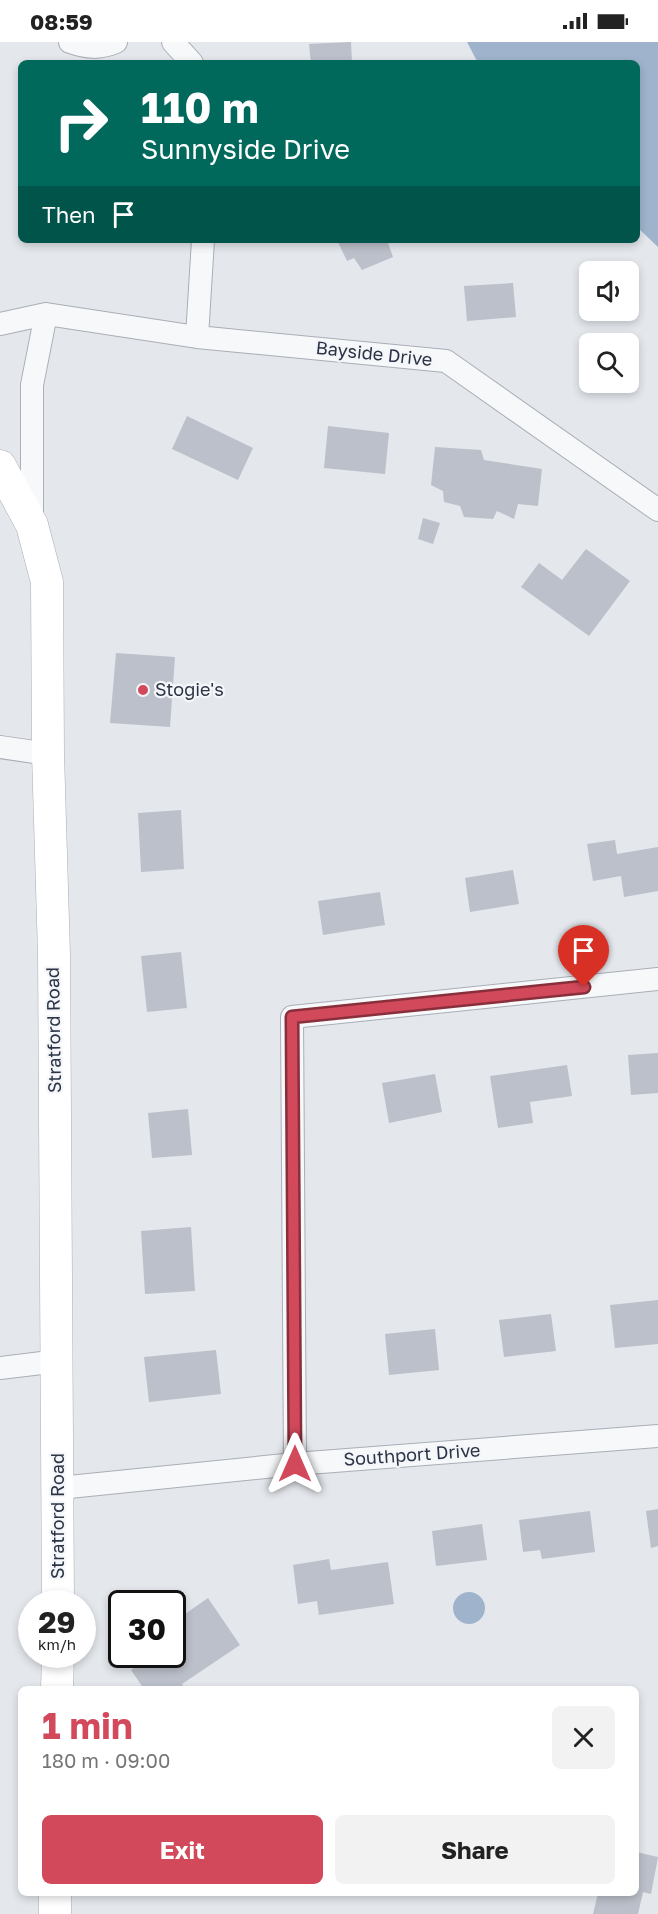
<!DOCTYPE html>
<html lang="en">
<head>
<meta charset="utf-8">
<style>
	:root { --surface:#fff; --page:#f2f2f2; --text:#222; --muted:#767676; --accent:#d1495b }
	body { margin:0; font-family:"Golos Text",sans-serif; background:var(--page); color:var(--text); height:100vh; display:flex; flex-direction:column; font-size:22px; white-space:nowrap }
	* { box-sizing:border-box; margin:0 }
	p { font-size:20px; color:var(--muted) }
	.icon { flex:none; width:33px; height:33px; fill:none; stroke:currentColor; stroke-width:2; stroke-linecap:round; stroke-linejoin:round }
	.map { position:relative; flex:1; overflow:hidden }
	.sheet { position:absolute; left:18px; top:1644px; width:621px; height:210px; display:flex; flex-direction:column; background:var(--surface); border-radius:9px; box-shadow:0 3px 9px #0003 }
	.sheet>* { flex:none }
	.hud { position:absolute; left:18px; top:18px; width:622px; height:183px; border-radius:9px; box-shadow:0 3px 9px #0003; background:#00695c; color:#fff; overflow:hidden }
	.buttons { position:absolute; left:579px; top:219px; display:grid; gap:12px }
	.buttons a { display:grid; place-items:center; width:60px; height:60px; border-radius:9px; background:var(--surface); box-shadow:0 3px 9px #0003; font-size:30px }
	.speed { position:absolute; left:18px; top:1548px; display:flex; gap:12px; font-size:30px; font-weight:700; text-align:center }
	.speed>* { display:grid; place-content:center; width:78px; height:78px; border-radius:50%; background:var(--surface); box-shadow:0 3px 9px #0003; line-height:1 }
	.speed small { font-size:15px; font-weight:400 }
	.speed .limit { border:3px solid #111; border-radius:9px; background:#fff; color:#111 }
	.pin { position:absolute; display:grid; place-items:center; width:51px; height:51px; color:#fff; margin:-62px -26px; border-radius:50% 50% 50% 0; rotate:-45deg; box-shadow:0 0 6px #0007 }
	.pin .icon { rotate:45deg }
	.me { position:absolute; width:66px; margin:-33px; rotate:0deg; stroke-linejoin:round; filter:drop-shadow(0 0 4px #0008) }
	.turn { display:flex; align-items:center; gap:21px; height:126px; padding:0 24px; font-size:27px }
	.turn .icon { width:78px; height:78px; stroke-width:2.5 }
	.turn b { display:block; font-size:42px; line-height:51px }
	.then { display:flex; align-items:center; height:57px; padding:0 24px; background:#0003; gap:12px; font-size:22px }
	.round { display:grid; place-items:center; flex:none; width:63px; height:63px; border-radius:9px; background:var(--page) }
	.headline { display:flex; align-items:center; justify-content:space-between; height:102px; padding:0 24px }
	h1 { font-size:36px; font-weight:700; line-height:45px; color:var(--accent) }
	.primary-button { display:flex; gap:12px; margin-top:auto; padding:12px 24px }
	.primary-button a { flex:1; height:69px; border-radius:9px; background:var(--accent); color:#fff; font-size:24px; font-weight:700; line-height:69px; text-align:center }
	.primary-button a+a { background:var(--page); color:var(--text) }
	.status { display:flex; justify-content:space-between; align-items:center; height:42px; padding:0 30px; background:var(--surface); direction:ltr }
	.status svg { height:16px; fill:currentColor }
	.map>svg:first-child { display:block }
	.water { fill:#9fb4cc }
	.building { fill:#bbc0ca }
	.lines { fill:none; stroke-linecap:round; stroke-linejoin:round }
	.minor-casing { stroke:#a9aeb7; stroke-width:24 }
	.secondary-casing { stroke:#a9aeb7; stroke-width:33 }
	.minor { stroke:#f7f8fa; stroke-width:22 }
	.secondary { stroke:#fff; stroke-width:32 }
	.route-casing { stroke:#882f3b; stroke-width:15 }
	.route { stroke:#d1495b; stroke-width:10 }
	.poi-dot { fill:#d1495b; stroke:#f4f6f9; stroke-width:2 }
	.labels { text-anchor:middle; stroke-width:4.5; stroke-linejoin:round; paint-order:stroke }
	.street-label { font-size:18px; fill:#2b3445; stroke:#f4f6f9 }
	.poi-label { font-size:18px; fill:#2b3445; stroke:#f4f6f9; text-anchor:start }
</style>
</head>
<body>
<div class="status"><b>08:59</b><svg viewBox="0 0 49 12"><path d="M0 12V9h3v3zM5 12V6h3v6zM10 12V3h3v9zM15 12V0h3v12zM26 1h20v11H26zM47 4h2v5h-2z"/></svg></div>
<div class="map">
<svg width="658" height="1872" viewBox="0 0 658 1872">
	<rect width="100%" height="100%" fill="#e4e7ec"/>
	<path class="water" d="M467,0h191v205l-20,-19v-165h-160z
		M453 1566a16 16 0 1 1 32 0a16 16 0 1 1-32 0Z"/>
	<path class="building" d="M351,0l1,21h-41l-2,-19z
		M337,198h50l6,17 -31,13 -8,-12 -7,3z
		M513,241l3,34 -49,4 -3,-35z
		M187,374l66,32 -15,32 -66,-31z
		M328,384l61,7 -4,41 -61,-6z
		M435,405l46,3 3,10 58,9 -4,37 -20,-2 -4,15 -17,-8 -4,8 -29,-2 -4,-11 -16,-4 -1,-11 -12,-6z
		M423,476l17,5 -7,21 -15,-5z
		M586,507l44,32 -41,55 -68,-49 18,-24 23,17z
		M116,611l59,4 -5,70 -60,-4z
		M181,768l3,59 -43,3 -3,-59z
		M615,798l2,14 41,-7v44l-34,6 -3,-21 -28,5 -6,-37z
		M513,828l6,34 -49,8 -5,-34z
		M380,850l5,33 -62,10 -5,-34z
		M181,910l6,56 -40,4 -6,-56z
		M658,1011v40l-27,2 -3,-40z
		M567,1023l5,31 -42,6 3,21 -35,5 -8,-52z
		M435,1032l7,38 -53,11 -7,-40z
		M188,1067l4,46 -40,3 -4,-45z
		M191,1185l4,64 -50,3 -4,-63z
		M658,1258v44l-43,4 -5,-43z
		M551,1272l5,37 -52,6 -5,-37z
		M435,1287l4,41 -50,5 -4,-41z
		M216,1308l5,44 -72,8 -5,-45z
		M658,1467v37l-7,2 -5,-37z
		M590,1469l5,41 -53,7 -2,-9 -17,2 -4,-32z
		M482,1482l5,36 -51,6 -4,-35z
		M329,1517l2,11 57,-8 6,42 -75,11 -2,-14 -19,3 -5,-39z
		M208,1556l32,47 -58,39 3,5h-41l-13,-19 23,-16h18v-31z
		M636,1810l22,5 -7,37 -8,-2 -5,22h-45l5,-21h38z"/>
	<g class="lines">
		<defs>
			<path id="minor" d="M70,0c17,6 29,7 46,0
				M173,0l19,21
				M0,282l46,-10 151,23 249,24 212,149
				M197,295l6,-97
				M32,481v-138l14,-71
				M0,705l48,7
				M0,1326l58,-7
				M295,1422l-3,-447 366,-38
				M59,1446l236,-24 363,-28"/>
			<path id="secondary" d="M0,424l32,59 15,57 1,172 6,200 4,650
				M57,1647l1,-35
				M55,1872v-21"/>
		</defs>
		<use href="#minor" class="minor-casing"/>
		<use href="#secondary" class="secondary-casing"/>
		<use href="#minor" class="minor"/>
		<use href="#secondary" class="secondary"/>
	</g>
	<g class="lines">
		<defs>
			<path id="route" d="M295,1422l-3,-447 292,-30"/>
		</defs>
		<use href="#route" class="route-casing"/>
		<use href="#route" class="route"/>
	</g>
	<circle class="poi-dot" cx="143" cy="648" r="6"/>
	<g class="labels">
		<g class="street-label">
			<text transform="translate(374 312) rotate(6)" y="6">Bayside Drive</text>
			<text transform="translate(54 988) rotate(-91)" y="6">Stratford Road</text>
			<text transform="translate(412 1413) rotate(-4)" y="6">Southport Drive</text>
			<text transform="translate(58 1474) rotate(-90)" y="6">Stratford Road</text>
		</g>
		<g class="poi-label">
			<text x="155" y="654">Stogie's</text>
		</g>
	</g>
</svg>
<div class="buttons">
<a><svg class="icon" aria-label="sound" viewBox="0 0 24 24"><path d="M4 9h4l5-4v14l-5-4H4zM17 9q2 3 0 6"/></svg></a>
<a><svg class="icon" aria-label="search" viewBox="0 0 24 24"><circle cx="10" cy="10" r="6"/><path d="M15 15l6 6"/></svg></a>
</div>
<div class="speed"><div>29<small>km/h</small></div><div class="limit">30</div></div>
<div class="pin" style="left:584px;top:945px;background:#d93025"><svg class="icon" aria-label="arrive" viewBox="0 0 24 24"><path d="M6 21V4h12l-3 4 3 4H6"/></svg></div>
<svg class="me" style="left:295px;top:1422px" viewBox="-20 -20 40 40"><path d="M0-17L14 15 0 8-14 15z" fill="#d1495b" stroke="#fff" stroke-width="4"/></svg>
<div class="hud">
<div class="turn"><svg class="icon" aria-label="right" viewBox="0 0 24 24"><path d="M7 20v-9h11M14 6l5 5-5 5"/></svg><div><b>110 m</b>Sunnyside Drive</div></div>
<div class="then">Then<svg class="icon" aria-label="arrive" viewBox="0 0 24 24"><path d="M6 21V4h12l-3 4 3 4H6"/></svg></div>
</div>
<section class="sheet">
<div class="headline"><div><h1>1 min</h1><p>180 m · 09:00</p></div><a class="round"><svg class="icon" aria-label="close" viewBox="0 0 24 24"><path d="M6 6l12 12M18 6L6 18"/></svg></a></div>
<div class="primary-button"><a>Exit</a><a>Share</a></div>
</section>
</div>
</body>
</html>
